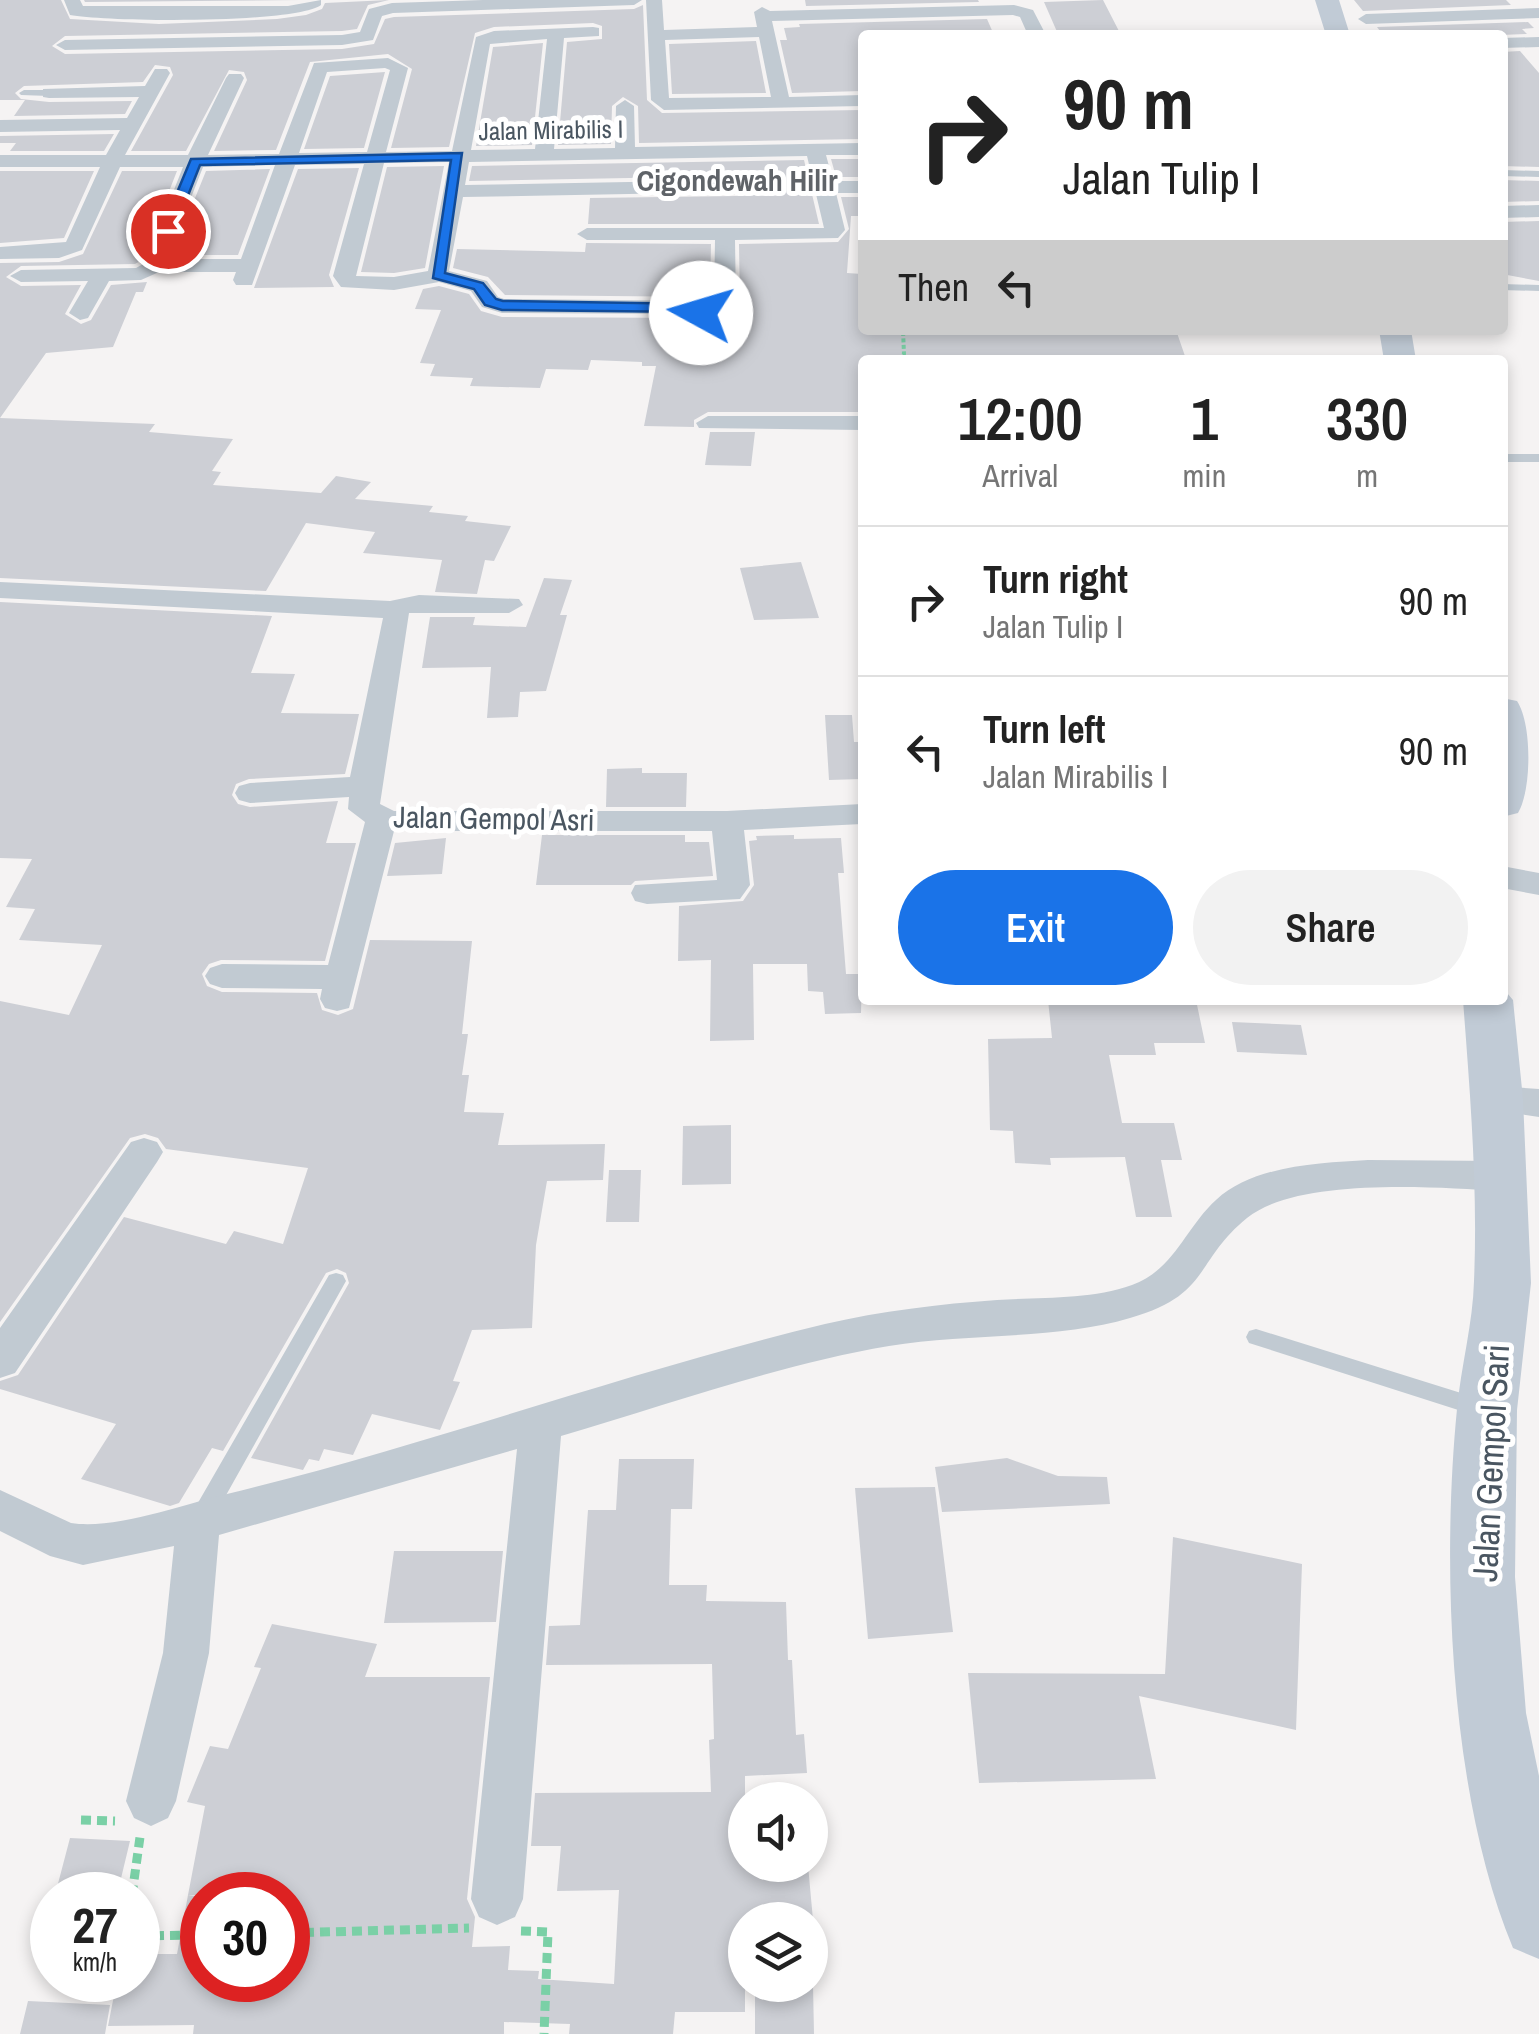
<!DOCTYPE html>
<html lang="en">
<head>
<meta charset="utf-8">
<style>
	:root { --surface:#fff; --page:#f2f2f2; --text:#222; --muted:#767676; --line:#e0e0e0; --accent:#1a73e8 }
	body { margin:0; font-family:"Archivo Narrow",sans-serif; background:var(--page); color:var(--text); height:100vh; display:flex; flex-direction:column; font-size:38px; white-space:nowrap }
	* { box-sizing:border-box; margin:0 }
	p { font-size:32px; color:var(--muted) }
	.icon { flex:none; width:55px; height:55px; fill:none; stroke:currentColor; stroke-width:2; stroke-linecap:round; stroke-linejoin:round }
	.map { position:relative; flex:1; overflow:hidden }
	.drawer { position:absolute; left:858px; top:355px; width:650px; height:650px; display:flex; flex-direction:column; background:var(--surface); border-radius:10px; box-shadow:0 5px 15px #0003 }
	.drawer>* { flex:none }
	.guide { position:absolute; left:858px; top:30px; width:650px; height:305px; border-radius:10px; box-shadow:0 5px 15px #0003; background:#fff; color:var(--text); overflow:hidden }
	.controls { position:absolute; left:728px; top:1782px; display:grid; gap:20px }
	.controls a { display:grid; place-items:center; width:100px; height:100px; border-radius:50%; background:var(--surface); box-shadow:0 5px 15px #0003; font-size:50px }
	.speed { position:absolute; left:30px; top:1872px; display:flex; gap:20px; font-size:50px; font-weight:700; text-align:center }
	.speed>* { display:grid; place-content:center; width:130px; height:130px; border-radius:50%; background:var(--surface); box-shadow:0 5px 15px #0003; line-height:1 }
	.speed small { font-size:25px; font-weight:400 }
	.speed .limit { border:15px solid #d22; background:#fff; color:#111 }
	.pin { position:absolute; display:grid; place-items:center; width:85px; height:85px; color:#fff; margin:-42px; border:5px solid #fff; border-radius:50%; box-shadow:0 2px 10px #0007 }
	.me { position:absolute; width:110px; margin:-55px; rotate:276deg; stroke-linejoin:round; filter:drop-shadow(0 0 8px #0008) }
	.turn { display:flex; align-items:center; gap:35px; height:210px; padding:0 40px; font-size:45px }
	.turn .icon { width:130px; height:130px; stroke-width:2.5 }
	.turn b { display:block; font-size:70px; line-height:85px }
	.then { display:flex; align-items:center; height:95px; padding:0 40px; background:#0003; gap:20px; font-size:38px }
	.eta { display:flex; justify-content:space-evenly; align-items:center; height:170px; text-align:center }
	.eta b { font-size:60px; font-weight:600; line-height:70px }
	.action { display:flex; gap:20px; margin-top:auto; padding:20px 40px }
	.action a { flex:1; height:115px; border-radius:60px; background:var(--accent); color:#fff; font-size:40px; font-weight:600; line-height:115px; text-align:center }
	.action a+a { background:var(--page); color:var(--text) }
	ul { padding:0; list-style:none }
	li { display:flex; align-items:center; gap:30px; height:150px; padding:0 40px; border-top:2px solid var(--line) }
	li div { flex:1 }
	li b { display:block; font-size:38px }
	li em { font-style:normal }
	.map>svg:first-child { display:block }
	.building { fill:#cdcfd5 }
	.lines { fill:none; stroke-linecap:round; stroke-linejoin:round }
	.path-far1 { stroke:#7ad0a6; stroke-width:4; stroke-dasharray:4 2.5; stroke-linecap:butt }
	.path { stroke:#7ad0a6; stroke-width:9; stroke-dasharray:10 6; stroke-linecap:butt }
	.lane { fill:#c1cad2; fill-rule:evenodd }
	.street { fill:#c1cad2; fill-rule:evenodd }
	.secondary { fill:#c1cbd6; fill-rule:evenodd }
	.route { fill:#1a73e8; stroke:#114b97; stroke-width:2.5 }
	.labels { text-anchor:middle; stroke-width:10; stroke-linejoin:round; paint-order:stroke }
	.far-street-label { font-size:25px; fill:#4a5661; stroke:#fff }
	.far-quarter-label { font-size:30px; font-weight:bold; fill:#5f6368; stroke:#fff }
	.street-label { font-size:30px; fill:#4a5661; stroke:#fff }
	.near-street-label { font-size:35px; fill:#4a5661; stroke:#fff }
</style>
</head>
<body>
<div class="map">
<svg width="1539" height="2034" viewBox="0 0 1539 2034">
	<rect width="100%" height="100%" fill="#f5f3f3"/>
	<path class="building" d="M0,0h61l9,19 89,5 118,-5 29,-4 16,-6 3,-6 64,-3 -21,5 -11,24 -15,2 -277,5 -13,10 13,8 277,-5 32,-5 11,-25 9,-2 240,-8 9,-4 4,95 15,13 200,-3v29l-223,4 -1,-37 -15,-9 -11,9 -1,38 -53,1 9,-103 35,-3v-13l-9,-3 -99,4 -19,6 -26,114 -58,1 21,-79 -24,-15 -78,8 -34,88 -62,1 33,-71 -3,-8 -15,-2 -43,81h-55l42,-76 -3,-8 -15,-2 -12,17 -119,4 -9,7 6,6 28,3 83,-1 -7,13 -111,2 11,-16h-25z
		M84,0h216l-215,2z
		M805,0h173l1,2 -173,4z
		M1103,0l18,35 -63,-1 -14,-32z
		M1354,0h152l5,5 -148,6z
		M987,19l7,16h-132v56l-70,2 -12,-53h7l-3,-12 16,-1 -1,-3z
		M1528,22l6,6 -12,1 5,5 -27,1h-117l-6,-8z
		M756,41l10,52 -94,1 -3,-50z
		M543,43l-11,102 -56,1 17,-99z
		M1520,51l19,22v94l-37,-1v-114z
		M385,72l-21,76 -60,1 26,-73z
		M114,134l-10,17h-94l6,-8h-16v-7z
		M831,159h31v18h-26z
		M804,160l15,64h-231l2,-26 146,-2 14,-11 -14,-9 -267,5 3,-15z
		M444,166l-19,102 -31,5 -33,-1 26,-105z
		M359,168l-30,107 5,12 -80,1 44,-119z
		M270,169l-32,86h-66l34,-84z
		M0,171h94l-30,67 -64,5z
		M122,171h55l-35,89 -7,4 -114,2 -15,11 15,9 60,-1 -16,29 16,10 10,-4 20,-35 36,-3 -4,10h-7l-23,55 -67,6 -46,65 155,6 -6,8 84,7 -21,32 9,1 -8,13 108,8 15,-17 35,6 -16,17 78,7 -4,6 39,4 -3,5 46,5 -17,35 -9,-1 -8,34 -42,-2 7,-32 -79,-7 12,-21 -69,-9 -40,68 -266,-13v-315l59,-1 24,-8z
		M1502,180l37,1v20l-37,1z
		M841,197h21v19h-11l-4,57 15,1v56h314l10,29 -324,1v52h-154l-14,8v7l-50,-1 12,-60h-14v-4l-51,-2 -3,10 -42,-1 -6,19 -70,-2 3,-8 -43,-2 5,-12 -15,-1 21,-53 -26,-1 8,-20 16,-3 30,8 12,17 21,6 186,1 3,32h22l3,-32 16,-3 8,-10 -1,-61 99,-2 11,-13z
		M1539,221v60l-37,-7v-52z
		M586,243l125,1 -1,53 -205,-2 -17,-18 -35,-9 4,-19 128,3z
		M710,432h45l-4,34 -46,-1z
		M801,562l18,56 -65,2 -14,-52z
		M544,578l28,2 -12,35h7l-21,76 -26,1 -2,25 -31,1 4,-51 -69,1 8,-51h45l-2,8 53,2z
		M0,602l272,14 -21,57 44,1 -14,39 78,1 -6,28 -8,32 -96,5 -13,5 -4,11 6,9 12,3 88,-6 -12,42h30l-31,118 -104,-1 -12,4 -7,10 5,12 15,6 95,1 5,17 16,5 15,-6 17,-69 102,1 -10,93h6l-6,41h7l-5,37 40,1 -6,32 107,-1 -2,36 -56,1 -11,64 -4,83 -60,2 -19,51 7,1 -20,48 -68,-16 -19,41 -29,-6 -5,12 -10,-2 -6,11 -52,-12 98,-175 -3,-10 -9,-4 -11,4 -103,178 -11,-3 -33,55 -9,3 -89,-27 35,-55 -116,-35v-8l18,-6 106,-158 102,27 8,-13 49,13 25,-76 -142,-19 -8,-11 -13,-4 -15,4 -130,184v-321l69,14 33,-70 -83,-5 16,-31 -29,-2 26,-48 -32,-1z
		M825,715h27l2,27h8v37l-33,1z
		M642,768v5h45l-1,34h-80l1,-38z
		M542,835h143v7h24l4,34 -78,5 -4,4h-95z
		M794,835v4l47,-1 3,35h-6l8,101h16l-1,39 -36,1 -2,-22 -15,-1 -1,-27h-54l1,76 -44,1 1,-81 -33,1 1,-55 64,-5 11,-16 -5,-44 8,-1 -1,-4z
		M446,838l-4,36 -55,2 8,-33z
		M1048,1000h148l9,43h-51l2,12h-47l13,68h52l8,37h-21l11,57h-36l-11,-60 -75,1 1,7 -36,-2 -2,-32 -23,-1 -2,-91 64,-1z
		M1232,1022l69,3 6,30 -70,-3z
		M731,1125v59l-49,1 1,-59z
		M609,1170h32l-2,52h-33z
		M1007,1458l51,18 49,1 3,27 -168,8 -7,-45z
		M619,1459h75l-2,50h-21l-2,76h38l-1,16 80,1 2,58h4l4,75 8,-1 3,39 -62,3v89h63l5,55h-68v92h-70l-2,22h-104l1,-10 -66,-2v12h-311l1,-9 -86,1 9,-46h21v-26h39l11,-59 14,2v83h86v-85h-100l17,-89 -18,-4 23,-56 18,3 33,-81 -7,-1 18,-43 105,20 -12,33h125l-23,222 8,18 -3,30 38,-1 -2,24 31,1 -1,8 76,5 5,-94 -62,1 4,-45h-30l4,-53 176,-1 -2,-52 5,-1 -2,-75 -166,1 3,-39 31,-1 8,-115h28z
		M935,1487l18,145 -85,7 -13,-151z
		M1173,1537l129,27 -6,166 -157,-34 17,83 -177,4 -11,-110 197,1z
		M394,1551h109l-7,71 -112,1z
		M70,1838l60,3 -13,54h-62z
		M755,1985h58l1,49h-59z
		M28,2001l82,4 -5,29h-85z"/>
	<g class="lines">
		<path class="path-far1" d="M899,360l5,-6 -1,-24"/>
		<path class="path" d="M81,1820l34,1
			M132,1895l8,-58
			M521,1931l27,1 -4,102
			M288,1933l181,-5
			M138,1936l64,-1"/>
		<path class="lane" d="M24,90h25l5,3 -5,3 -28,-1 -2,-2z
			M1502,170l37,1v6l-37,-1z
			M1502,284l37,1v6l-37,-1z
			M1502,454h37v8h-37z
			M336,1273l7,2 3,6 -135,241 -8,3 -8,-3 -3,-7 3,-7 134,-233z
			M1256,1329l221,69 7,3 4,6 -4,6 -7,3 -228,-73 -3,-6 3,-6z"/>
		<path class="street" d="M64,0h16l3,6h205l33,-6v5c-26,19 -213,17 -251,10z
			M483,0h159l-8,5 -241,8 -11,3 -9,24 -31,5 -277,5 -9,-5 9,-5 277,-5 18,-3 9,-23 23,-6z
			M646,0h16l2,30 93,-3 -3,-15 8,-5 8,4 244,-6 19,5 13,25h-18l-8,-18 -7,-2 -241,6 17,76 73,-2v11l-198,4 -13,-10zM759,37l12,60 -102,1 -4,-58z
			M1539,8v10l-173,6 -8,-5 8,-5z
			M593,27l6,1v8l-35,2 -10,111 61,-1 1,-42 9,-6 9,6 1,41 227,-4v12h-36l7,26h29v12h-26l9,37 -7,8 -103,2 1,65 -7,8 -16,2 -3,32h-16l-3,-33 -189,-1 -20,-6 -11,-16 -32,-9 -45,8 -53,-3 -8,-11 31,-112 -69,1 -43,120h-16l-3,-5 3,-8h-77l-18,8 -32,1 -21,37 -8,2 -11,-7 19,-32 -67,1 -11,-6 11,-6 115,-2 9,-5 38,-96h-63l-38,83 -23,8 -59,1v-12l66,-5 34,-75h-100v-12h106l14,-25 -120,2v-12l127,-2 12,-21 -90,1 -6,-1v-8l102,-3 10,-17h12l3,4 -45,82h63l38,-77 3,-4h12l3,4 -36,77 71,-1 35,-91 74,-5 20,10 -22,84 66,-1 24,-114 18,-6zM547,39l-12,110 -64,1 19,-106zM385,68l5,2 -23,82 -68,1 28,-81zM807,156l17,72h-237l-10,6 10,6h128l-1,61 -210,-2 -6,-2 -11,-16 -38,-10 14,-74 273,-5 10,-6 -10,-6 -271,5 4,-23zM449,162l-21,109 -34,6 -38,-1 28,-113zM275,165l-34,94h-74l36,-92z
			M1539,37v10l-37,1v-10z
			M1539,205v12l-37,1v-12z
			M708,416h154v14l-163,-2 -3,-5z
			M0,582l390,19 29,-6 100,4 4,6 -14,8h-100l-29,191 14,7h333l135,-7v20l-118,6 6,55 -10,14 -93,5 -12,-3 -4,-8 4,-8 82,-5 -5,-49h-318l-45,177 -12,3 -12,-3 -5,-9 2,-10 -100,-1 -12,-4 -5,-8 5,-8 12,-4 106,1 37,-143 -17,-13 1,-12 -99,6 -11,-3 -4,-7 4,-7 11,-3 100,-6 33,-159 -383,-20z
			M1502,866l37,7v22l-37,-7z
			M1497,1086l42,3v28l-55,-8 -5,-10 5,-10z
			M144,1138l13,4 6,10 -6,10 -142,211 -15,5v-50l131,-186z
			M1368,1160l131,1 13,5 6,10 -6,10 -13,5c-63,-4 -202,-14 -252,27 -53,43 -36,77 -117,100 -73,22 -163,15 -241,28 -111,19 -220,58 -328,90l-38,463 -8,18 -18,8 -18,-8 -8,-18 46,-450 -298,86 -10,118 -33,148 -8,17 -17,8 -17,-8 -8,-17 37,-148 11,-107 -91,19 -33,-9 -50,-25v-41l71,33c44,7 113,-19 156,-29 202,-49 396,-121 598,-170 56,-13 115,-20 172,-24 44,-3 93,0 135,-15 42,-15 54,-58 84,-85 38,-35 103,-37 152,-40z"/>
		<path class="secondary" d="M1315,0h24l11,35h-24z
			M1379,330h32l5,30h-32z
			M1502,698l15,3c15,22 15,89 1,112l-16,4z
			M1502,987l11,13 10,99 8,184 -14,127 -2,167 11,136 13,63v183l-26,-11c-63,-151 -72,-377 -56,-539 4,-43 16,-86 17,-128 4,-94 -4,-188 -11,-281h39z"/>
	</g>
	<path class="route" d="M462,153l-17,120 38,10 13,16 7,2 199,3 7,4 -1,5 -7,4 -7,-5 -192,-2 -17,-5 -11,-16 -41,-11 18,-118 -251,5 -26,66 -6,4 -7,-4 30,-72z"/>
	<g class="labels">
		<g class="far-street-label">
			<text transform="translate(551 130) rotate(-1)" y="9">Jalan Mirabilis I</text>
		</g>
		<g class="far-quarter-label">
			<text x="737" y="191">Cigondewah Hilir</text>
		</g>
		<g class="street-label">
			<text transform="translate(494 819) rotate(1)" y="10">Jalan Gempol Asri</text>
		</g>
		<g class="near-street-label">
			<text transform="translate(1491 1463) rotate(-87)" y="12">Jalan Gempol Sari</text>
		</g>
	</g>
</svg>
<div class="controls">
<a><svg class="icon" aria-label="sound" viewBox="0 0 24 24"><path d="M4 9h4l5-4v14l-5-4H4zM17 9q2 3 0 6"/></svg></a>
<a><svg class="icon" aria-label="layers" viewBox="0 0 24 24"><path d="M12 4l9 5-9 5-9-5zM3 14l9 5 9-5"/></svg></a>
</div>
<div class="speed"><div>27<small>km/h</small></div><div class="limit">30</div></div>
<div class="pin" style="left:168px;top:231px;background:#d93025"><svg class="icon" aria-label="arrive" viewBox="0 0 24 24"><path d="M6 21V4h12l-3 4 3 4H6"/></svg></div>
<svg class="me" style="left:701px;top:313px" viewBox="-20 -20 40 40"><circle r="19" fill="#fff"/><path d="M0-13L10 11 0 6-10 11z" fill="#1a73e8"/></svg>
<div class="guide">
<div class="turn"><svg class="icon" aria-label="right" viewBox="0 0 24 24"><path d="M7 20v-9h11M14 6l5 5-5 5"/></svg><div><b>90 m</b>Jalan Tulip I</div></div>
<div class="then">Then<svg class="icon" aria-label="left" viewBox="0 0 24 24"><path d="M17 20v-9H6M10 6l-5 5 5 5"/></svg></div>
</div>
<section class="drawer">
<div class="eta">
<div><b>12:00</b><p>Arrival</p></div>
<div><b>1</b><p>min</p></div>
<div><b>330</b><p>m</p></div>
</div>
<ul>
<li><svg class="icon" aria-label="right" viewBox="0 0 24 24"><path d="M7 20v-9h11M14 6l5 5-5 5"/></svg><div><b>Turn right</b><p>Jalan Tulip I</p></div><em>90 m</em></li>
<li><svg class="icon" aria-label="left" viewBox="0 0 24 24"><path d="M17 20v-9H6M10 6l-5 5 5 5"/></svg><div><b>Turn left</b><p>Jalan Mirabilis I</p></div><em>90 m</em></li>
</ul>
<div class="action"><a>Exit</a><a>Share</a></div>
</section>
</div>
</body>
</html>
